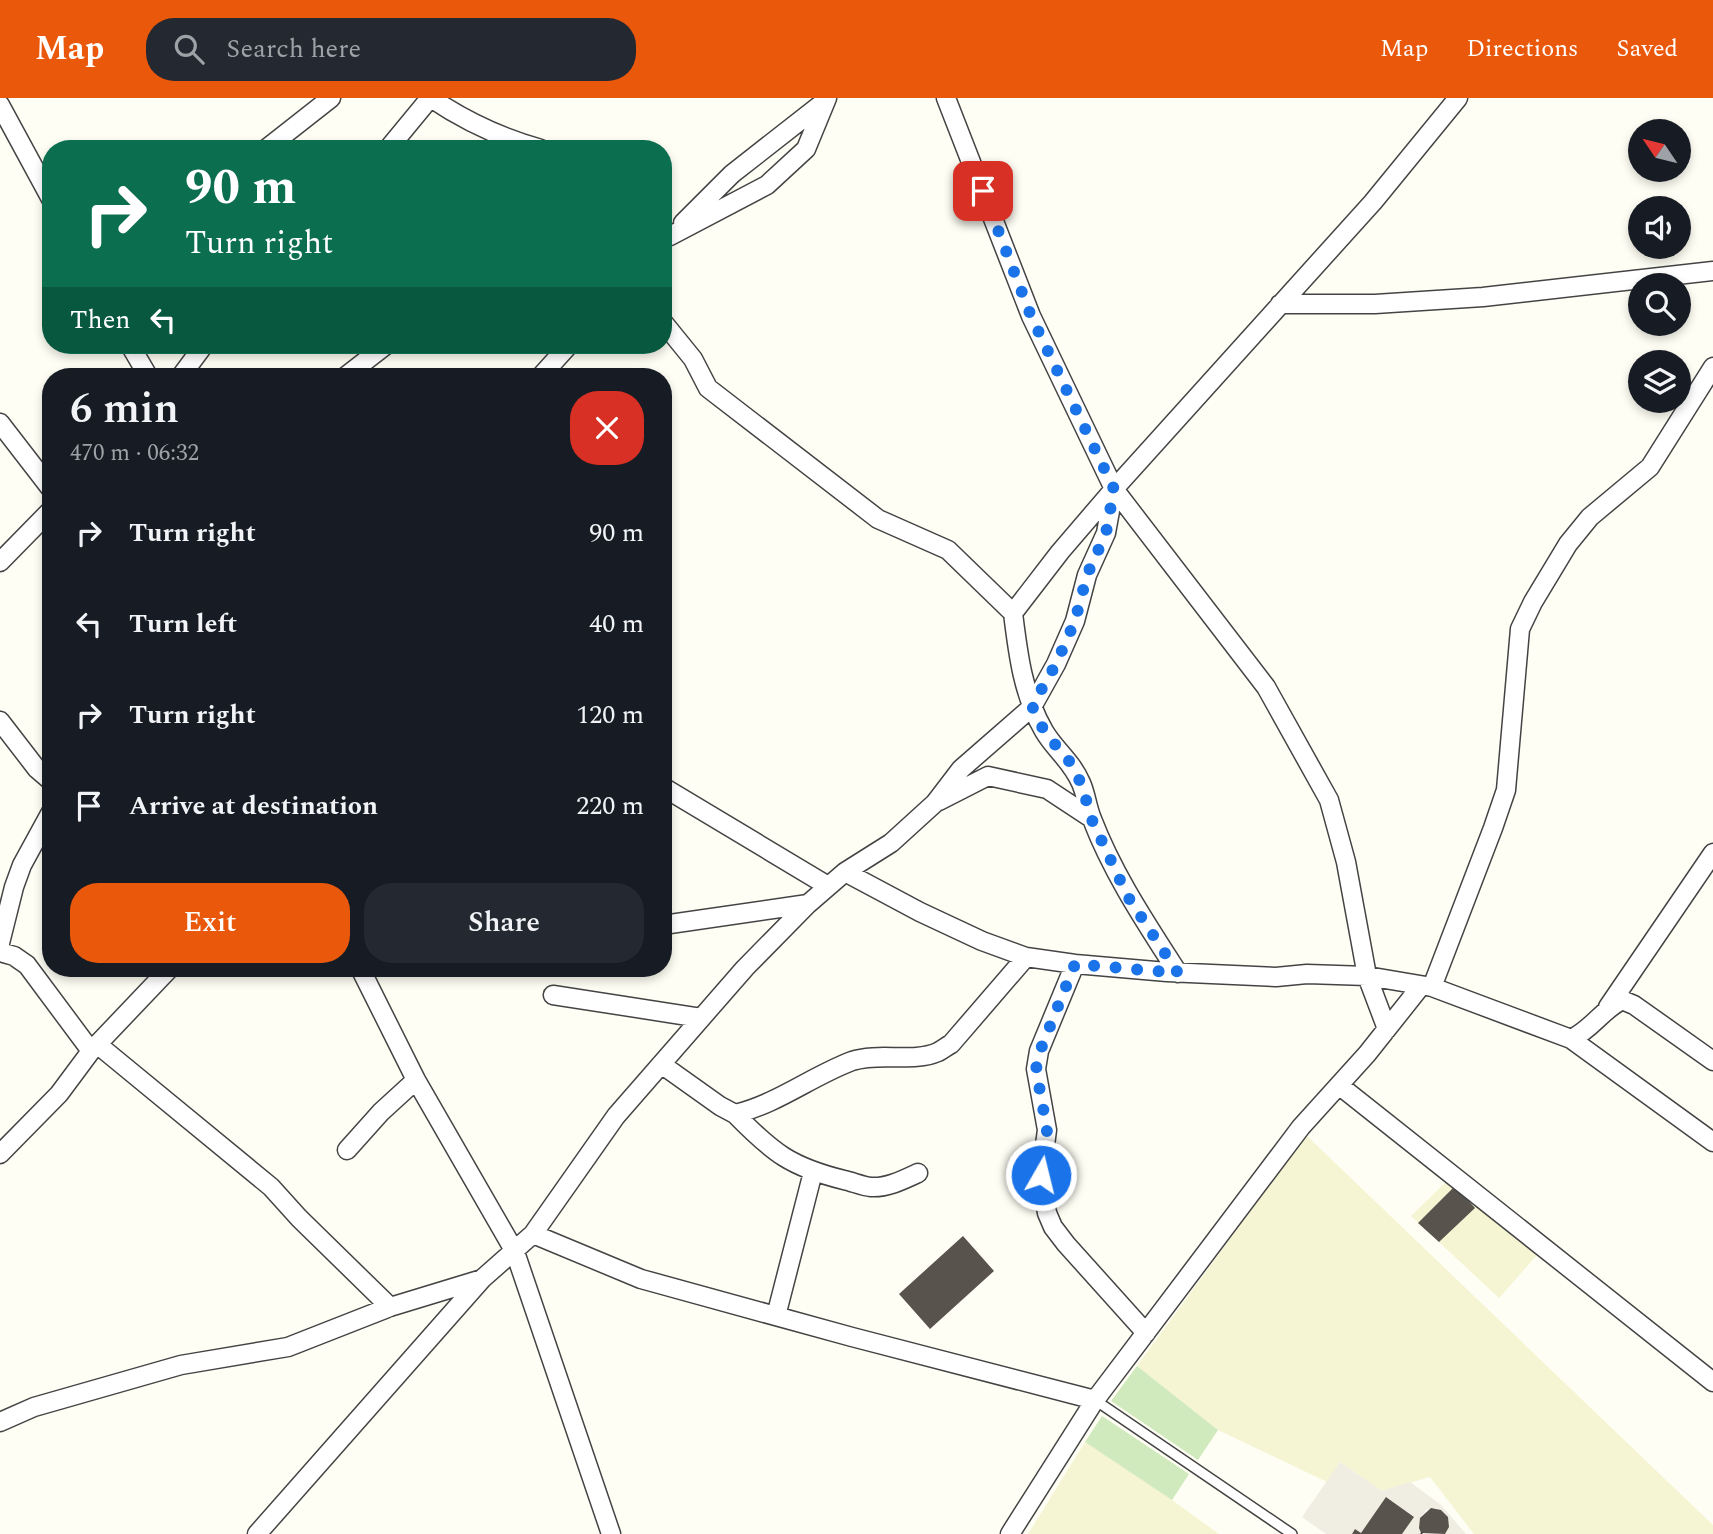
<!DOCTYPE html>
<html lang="en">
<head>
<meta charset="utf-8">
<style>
	:root { --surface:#171b24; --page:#242831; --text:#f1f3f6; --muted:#9ea1a6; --accent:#ea580c }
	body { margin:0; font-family:Spectral,serif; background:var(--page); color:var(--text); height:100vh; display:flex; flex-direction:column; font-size:26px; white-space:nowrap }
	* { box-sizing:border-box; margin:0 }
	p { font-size:23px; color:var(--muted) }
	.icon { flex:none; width:38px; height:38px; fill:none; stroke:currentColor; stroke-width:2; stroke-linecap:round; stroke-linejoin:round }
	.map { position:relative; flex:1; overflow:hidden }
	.sheet { position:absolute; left:42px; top:270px; width:630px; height:609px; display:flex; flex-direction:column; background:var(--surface); border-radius:28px; box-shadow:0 4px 10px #0003 }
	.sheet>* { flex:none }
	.guide { position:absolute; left:42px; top:42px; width:630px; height:214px; border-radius:28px; box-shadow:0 4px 10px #0003; background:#0b6e4f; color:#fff; overflow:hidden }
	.needle { width:46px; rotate:305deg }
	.tools { position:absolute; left:1628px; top:21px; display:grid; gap:14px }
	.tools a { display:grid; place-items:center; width:63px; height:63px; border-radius:50%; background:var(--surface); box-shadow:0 4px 10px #0003; font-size:35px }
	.pin { position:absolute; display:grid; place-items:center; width:60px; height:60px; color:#fff; margin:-30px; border-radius:14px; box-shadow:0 4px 10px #0006 }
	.me { position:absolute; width:77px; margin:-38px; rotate:8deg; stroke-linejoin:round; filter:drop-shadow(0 0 5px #0008) }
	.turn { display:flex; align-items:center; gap:24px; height:147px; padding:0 28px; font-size:32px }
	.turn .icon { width:91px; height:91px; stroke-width:2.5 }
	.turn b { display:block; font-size:49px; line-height:60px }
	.then { display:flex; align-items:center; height:66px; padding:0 28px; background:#0003; gap:14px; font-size:26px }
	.round { display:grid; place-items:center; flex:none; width:74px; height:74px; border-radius:28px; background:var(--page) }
	.summary { display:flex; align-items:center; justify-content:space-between; height:119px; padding:0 28px }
	h1 { font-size:42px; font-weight:600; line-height:52px }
	.action { display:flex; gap:14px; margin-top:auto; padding:14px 28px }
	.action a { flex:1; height:80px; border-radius:28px; background:var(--accent); color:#fff; font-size:28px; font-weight:600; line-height:80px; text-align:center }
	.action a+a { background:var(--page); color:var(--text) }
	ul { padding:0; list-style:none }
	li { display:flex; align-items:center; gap:21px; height:91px; padding:0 28px }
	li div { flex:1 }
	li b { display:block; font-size:26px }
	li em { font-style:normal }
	header { display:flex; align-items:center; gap:42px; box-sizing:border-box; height:98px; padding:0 35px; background:var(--accent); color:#fff }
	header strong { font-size:33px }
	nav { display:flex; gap:38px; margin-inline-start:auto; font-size:24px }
	.search { width:490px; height:63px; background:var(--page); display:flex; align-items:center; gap:18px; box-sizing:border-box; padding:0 24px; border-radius:28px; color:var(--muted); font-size:26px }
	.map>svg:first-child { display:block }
	.farmland { fill:#f5f5d4 }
	.green { fill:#d1eabd }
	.plaza { fill:#f0eee2 }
	.building { fill:#59534d }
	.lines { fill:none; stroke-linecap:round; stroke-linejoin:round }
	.service-casing { stroke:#444; stroke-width:12 }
	.minor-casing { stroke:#444; stroke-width:21 }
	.path { stroke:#333; stroke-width:2.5; stroke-dasharray:7 3.5; stroke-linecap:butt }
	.service { stroke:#fff; stroke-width:9 }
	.minor { stroke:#fff; stroke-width:18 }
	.route { stroke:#1a73e8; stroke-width:12; stroke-dasharray:0 21.6 }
</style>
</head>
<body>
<header>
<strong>Map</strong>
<div class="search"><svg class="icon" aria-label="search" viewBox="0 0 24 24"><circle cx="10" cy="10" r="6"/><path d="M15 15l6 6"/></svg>Search here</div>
<nav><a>Map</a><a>Directions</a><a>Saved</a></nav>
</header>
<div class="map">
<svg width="1713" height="1436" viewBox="0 0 1713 1436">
	<rect width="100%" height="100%" fill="#fffef4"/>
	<path class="farmland" d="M1306,1037l407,390v9h-239l-44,-57 -48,14 -42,-29 -13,20 -109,-52 -81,-64z
		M1453,1077l91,72 -45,51 -88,-82z
		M1085,1344l87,58 47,34h-191z"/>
	<path class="green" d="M1137,1268l81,64 -20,30 -87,-59z
		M1102,1318l87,58 -17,26 -87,-58z"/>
	<path class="plaza" d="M1340,1364l42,29 28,-9 30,22 26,30h-21l4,-7 -1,-10 -12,-9 -10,2 -6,8 -1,10 4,6h-21l12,-17 -27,-20 -26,36 -6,-4 -3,5h-26l-24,-17z"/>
	<path class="building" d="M1455,1088l20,22 -36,34 -21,-19z
		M963,1138l31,35 -64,58 -31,-35z
		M1386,1399l28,20 -12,17h-50l3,-5 6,4z
		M1431,1410l10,2 7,7 1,10 -4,7 -24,-1 -2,-5 1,-10z"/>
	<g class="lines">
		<defs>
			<path id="service" d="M1095,1302l197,134"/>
			<path id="minor" d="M431,0c34,23 70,40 110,51
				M946,0l85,218 83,173 152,198 63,113 17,62 21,114 20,53
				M0,7l51,94
				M266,51l65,-51
				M388,51l42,-51
				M683,125l49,-49 92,-72
				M663,131l7,7 97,-51 39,-36 21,-51
				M1280,206h95l108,-7 230,-26
				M663,224l30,37 15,29 170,131 70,31 65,63c5,41 10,82 31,118 11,19 27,29 37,52 5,11 6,24 11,36 21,55 54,104 86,154
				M130,247l18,31
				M181,278l23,-31
				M346,278l40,-31
				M541,278l28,-31
				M0,325l51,66
				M0,464l51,-52
				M1013,515l47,-61 54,-63 259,-287 85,-104
				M0,623l37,48 14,12
				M663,689l165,99
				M939,703l49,-25 59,13 44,29
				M845,774l75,40 62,29 44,16 49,7 92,8 109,5 31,-3 60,2 65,11 139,52 142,103
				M663,827l145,-21
				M0,845l14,-56 8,-22 29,-53
				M0,854l14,4 13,9 64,86
				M1075,866l-36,87 -3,18 11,61 -6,45 6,38 6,14 13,17 80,89
				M360,870l56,112 99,172 96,282
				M1432,889l61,-159 13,-38 14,-161 13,-27 35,-58 22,-27 60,-50 63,-100
				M553,897l148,23
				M1608,909l105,-154
				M1571,941c20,-9 31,-29 51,-39l12,5 79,56
				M97,946l174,143 28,31 91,89
				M661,966l59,42 15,8c42,-10 77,-38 117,-53 27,-9 61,2 86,-9 4,-2 9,-6 13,-8l75,-87
				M1340,988l373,296
				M735,1016c38,39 56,53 109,66 9,2 18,6 27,7 16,1 32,-7 47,-14
				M347,1052l34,-38 35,-32
				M0,1056l59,-60 32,-43 79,-83
				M533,1136l108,45 211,58 243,63
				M776,1218l37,-144
				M0,1324l34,-15 147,-42 107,-18 102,-40 92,-28
				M257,1436l225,-255 51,-45 83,-118 129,-148 63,-64 37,-32 46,-29 44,-40 26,-34 71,-62 24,-43 19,-43 12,-46 19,-42 8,-44
				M1010,1436l85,-134 206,-273 66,-73 54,-68"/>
		</defs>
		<use href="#service" class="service-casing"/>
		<use href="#minor" class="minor-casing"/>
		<path class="path" d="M1421,1435l1,1"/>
		<use href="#service" class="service"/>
		<use href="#minor" class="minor"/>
	</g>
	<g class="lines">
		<path class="route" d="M983,93l48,125 83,173 -8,44 -19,42 -12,46 -19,43 -24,42 13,27 23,26 14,26 9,33 37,79 50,76 -103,-9 -35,87 -4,18 11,61 -6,45"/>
	</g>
</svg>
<div class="tools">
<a><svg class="needle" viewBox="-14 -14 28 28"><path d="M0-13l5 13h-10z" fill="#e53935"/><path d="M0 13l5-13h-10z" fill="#9ea1a6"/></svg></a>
<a><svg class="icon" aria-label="sound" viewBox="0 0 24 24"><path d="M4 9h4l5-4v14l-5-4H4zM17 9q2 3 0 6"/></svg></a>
<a><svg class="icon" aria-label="search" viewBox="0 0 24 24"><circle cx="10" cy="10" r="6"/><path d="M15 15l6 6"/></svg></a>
<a><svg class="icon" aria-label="layers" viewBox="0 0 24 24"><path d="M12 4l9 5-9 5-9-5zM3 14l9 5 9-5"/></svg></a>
</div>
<div class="pin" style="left:983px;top:93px;background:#d93025"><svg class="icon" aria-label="arrive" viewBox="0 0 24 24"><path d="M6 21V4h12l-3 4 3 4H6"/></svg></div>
<svg class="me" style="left:1041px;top:1077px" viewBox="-20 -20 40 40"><circle r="17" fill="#1a73e8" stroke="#fff" stroke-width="3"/><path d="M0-11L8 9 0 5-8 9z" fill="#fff"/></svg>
<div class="guide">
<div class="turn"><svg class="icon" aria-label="right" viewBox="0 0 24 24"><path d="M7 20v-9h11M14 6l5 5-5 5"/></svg><div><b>90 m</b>Turn right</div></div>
<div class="then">Then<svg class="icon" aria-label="left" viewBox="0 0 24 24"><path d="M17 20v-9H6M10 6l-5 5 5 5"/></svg></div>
</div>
<section class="sheet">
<div class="summary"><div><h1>6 min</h1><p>470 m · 06:32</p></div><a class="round" style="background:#d93025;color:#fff"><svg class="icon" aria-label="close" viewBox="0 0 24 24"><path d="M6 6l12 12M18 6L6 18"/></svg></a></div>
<ul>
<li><svg class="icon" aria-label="right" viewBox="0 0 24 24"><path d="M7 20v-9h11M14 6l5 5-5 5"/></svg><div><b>Turn right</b></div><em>90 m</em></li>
<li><svg class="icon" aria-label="left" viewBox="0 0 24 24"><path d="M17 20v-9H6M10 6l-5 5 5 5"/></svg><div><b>Turn left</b></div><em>40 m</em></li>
<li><svg class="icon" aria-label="right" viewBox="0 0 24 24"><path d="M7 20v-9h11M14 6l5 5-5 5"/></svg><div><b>Turn right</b></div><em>120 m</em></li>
<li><svg class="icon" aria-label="arrive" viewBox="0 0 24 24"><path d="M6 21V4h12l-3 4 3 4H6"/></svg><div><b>Arrive at destination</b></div><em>220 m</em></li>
</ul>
<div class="action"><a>Exit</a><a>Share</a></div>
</section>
</div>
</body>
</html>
